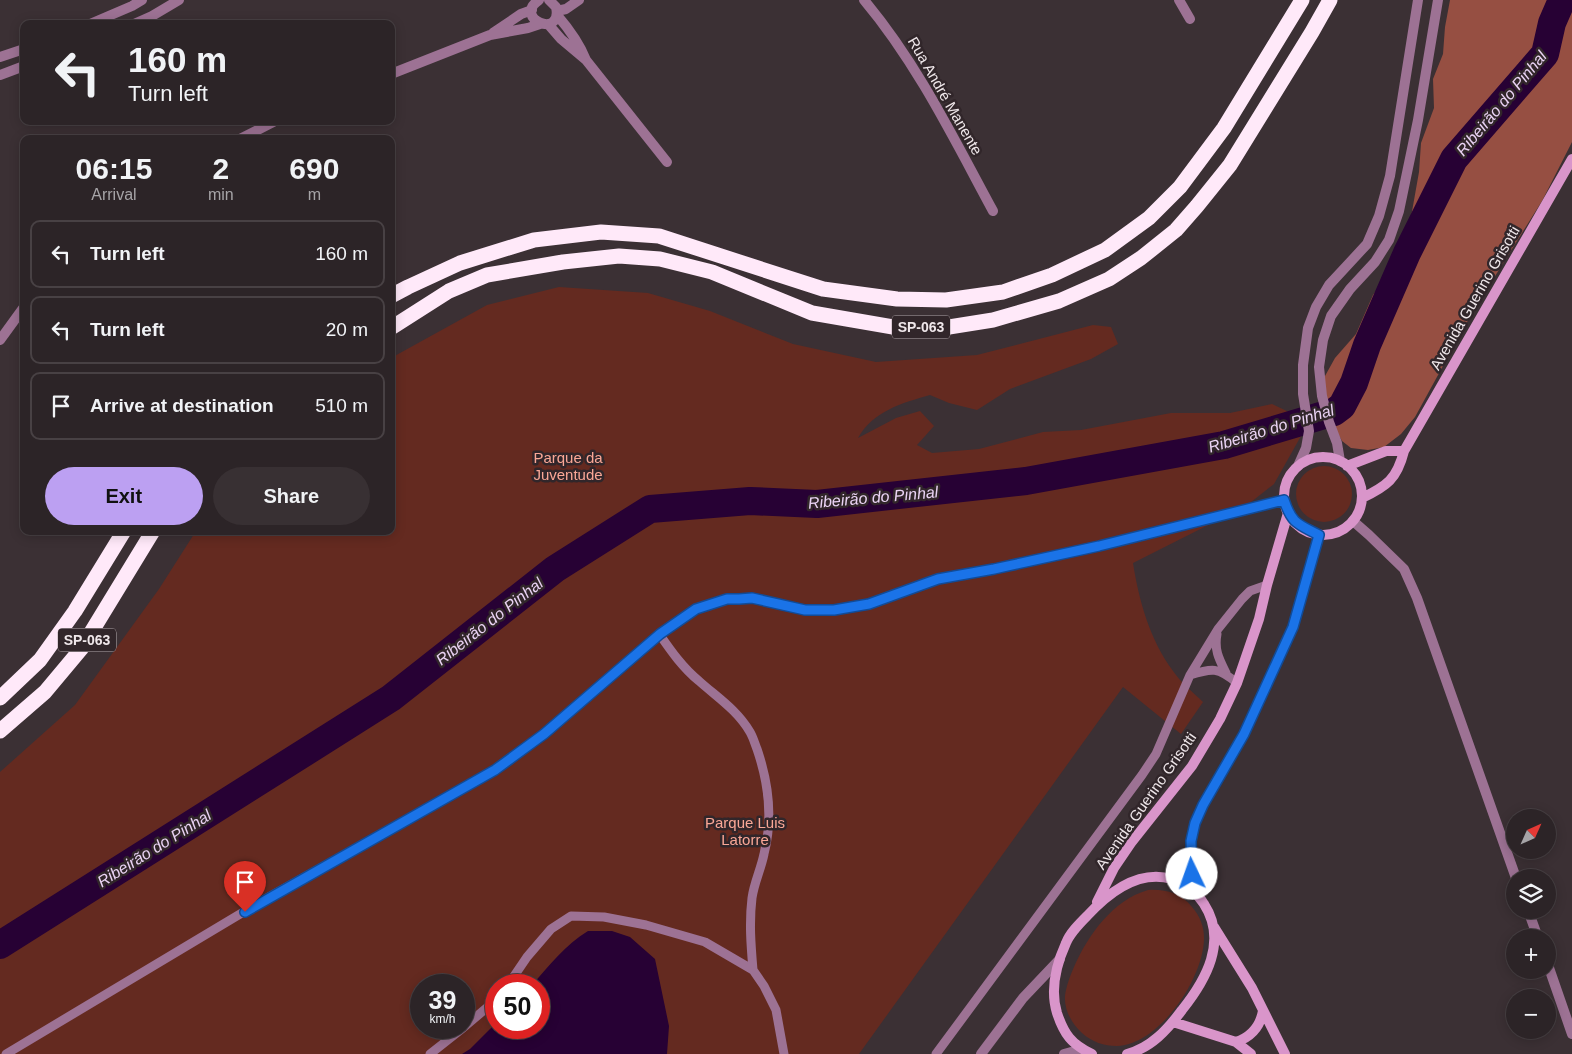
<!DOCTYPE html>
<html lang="en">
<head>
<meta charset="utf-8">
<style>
	:root { --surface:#2c2427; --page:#383033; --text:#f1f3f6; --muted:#a6a4a7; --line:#484144; --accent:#bca0f2 }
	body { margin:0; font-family:Arial,sans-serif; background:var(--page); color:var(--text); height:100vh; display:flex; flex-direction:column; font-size:19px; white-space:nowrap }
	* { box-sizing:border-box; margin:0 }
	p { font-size:16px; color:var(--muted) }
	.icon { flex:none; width:28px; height:28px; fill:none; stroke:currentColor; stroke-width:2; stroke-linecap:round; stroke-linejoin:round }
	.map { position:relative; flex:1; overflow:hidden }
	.details { position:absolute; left:20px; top:135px; width:375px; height:400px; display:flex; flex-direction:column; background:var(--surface); border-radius:10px; box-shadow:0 2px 12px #0003,0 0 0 1px var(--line) }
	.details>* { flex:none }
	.hud { position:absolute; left:20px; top:20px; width:375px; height:105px; border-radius:10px; box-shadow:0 2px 12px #0003,0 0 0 1px var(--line); background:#2c2427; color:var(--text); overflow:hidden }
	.needle { width:32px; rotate:45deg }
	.tools { position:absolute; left:1506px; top:809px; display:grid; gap:10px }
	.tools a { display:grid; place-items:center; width:50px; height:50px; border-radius:50%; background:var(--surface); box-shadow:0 2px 12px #0003,0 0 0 1px var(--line); font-size:25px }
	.speed { position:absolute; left:410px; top:974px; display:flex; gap:10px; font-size:25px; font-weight:700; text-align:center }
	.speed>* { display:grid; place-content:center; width:65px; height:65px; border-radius:50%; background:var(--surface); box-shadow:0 2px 12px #0003,0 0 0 1px var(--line); line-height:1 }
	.speed small { font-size:12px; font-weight:400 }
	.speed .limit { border:8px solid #d22; background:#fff; color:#111 }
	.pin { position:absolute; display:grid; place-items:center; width:42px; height:42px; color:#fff; margin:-51px -21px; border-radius:50% 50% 50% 0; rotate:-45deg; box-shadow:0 0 5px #0007 }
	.pin .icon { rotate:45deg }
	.me { position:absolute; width:55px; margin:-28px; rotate:357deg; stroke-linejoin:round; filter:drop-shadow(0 0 4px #0008) }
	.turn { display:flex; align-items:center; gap:18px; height:105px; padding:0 25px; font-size:22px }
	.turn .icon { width:65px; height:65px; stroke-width:2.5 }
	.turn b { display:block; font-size:35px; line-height:42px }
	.eta { display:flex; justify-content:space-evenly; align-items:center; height:85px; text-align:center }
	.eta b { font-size:30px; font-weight:700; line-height:35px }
	.primary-button { display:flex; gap:10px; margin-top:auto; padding:10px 25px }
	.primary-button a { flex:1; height:58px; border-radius:30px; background:var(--accent); color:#111; font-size:20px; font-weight:700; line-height:58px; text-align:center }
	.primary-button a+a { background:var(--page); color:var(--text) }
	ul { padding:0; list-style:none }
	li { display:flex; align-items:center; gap:15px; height:68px; margin:0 10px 8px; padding:0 15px; border:2px solid var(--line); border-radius:10px }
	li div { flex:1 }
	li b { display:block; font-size:19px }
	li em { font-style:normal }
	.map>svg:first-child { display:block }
	.green { fill:#642a20; fill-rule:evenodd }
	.forest { fill:#964f42 }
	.water { fill:#270134 }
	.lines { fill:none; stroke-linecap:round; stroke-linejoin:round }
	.river { stroke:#270134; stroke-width:28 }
	.service { stroke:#9d7294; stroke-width:9 }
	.minor { stroke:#9d7294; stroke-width:10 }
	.secondary { stroke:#d995ca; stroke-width:10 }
	.motorway { stroke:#ffe9f9; stroke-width:15 }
	.route-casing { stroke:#114b97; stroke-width:12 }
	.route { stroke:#1a73e8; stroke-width:9 }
	.labels { text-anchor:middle; stroke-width:5; stroke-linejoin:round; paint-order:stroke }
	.shield { fill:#31262a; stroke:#b6adb0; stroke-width:1 }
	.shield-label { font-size:14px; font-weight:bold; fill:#efe7ea }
	.street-label { font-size:15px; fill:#efe7ea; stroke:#31262a }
	.park-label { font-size:15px; fill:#faa796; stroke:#31262a }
	.water-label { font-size:16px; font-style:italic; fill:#ead3f4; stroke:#31262a }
</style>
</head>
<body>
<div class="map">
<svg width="1572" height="1054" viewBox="0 0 1572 1054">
	<rect width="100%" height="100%" fill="#3b3034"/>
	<path class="green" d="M559,287l89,6 62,18 83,33 83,18 101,-7 116,-30 18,2 7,17 -27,15 -81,30 -33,21 -28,-7 -19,-8c-28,8 -57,16 -72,43l38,-20 24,-7 14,15 -17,19 15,8 47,-4 64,-17 38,-2 90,-17h59l42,-9 19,9 10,23 -27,48 -28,22 -113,57c6,38 17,77 40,108 8,12 20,21 30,31l-22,32 -58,-47 -264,367h-859v-282l75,-67 84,-116 37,-58h195v-173l96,-53zM421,985h43v43h-43zM496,985h43v43h-43z
		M1296 494a28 28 0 1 1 56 0a28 28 0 1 1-56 0Z
		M1148,890c17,-1 33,3 44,17 8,9 12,20 12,31 0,40 -45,107 -87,108 -13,0 -25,-4 -35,-13 -10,-9 -18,-23 -17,-37 1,-9 5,-20 9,-29 14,-32 39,-67 74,-77z"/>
	<path class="forest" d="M1450,0h122v142l-30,59 -70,112 -57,104 -14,17 -17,13 -16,3 -17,-2 -9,-7 -7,-13 -10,-33v-19l10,-18 21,-24 17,-39 32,-44 14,-79 2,-29 13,-35 -1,-29 10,-25 2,-27z"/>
	<path class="water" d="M588,931h24l18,6 25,22 14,67 -2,28h-205l8,-5 26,-26v5h43v-43h-7c18,-20 33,-40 56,-54z"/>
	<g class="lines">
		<path class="river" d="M0,945l391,-247 164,-129 95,-60 100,-8 67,3 209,-23 198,-36 110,-33 8,-6 12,-23 13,-38 40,-92 47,-94 91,-105 7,-31 10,-23"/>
		<path class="service" d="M1217,634c-3,16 2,25 9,39
			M660,635c11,16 23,33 39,46 19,17 38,29 51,51 3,5 5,12 7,17 12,35 16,70 7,105 -3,15 -10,29 -12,44 -3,25 -1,48 1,72
			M1190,675c22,-7 28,-8 47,8
			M508,985l19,-28 24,-28 20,-13 33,1 42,8 59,17 48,28 11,16 12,24 8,44
			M464,1027l32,-27
			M6,1054l256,-153 233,-131 49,-37 116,-98 36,-26 31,-10 25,-1 53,12h29l35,-6 70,-25 55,-10 105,-23 186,-46
			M430,1054l33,-26
			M936,1054l206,-279 14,-21 34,-79 28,-46 24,-30 8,-8 17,-6"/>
		<path class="minor" d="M539,0c-27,18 24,40 17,7l-7,-7
			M864,0c53,63 90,139 129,211
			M1179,0l11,19
			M557,11l9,-2 13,-9
			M557,15c12,14 22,27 29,45
			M90,24l42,-18 10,-6
			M134,24l18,-8 27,-16
			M548,24l13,15 25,21 81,102
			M493,33l28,-19 11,-4
			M0,57l24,-8
			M391,74l99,-39 38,-7 12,-4
			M0,75l24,-9
			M240,139l35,-18
			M0,340l24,-33
			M1340,461l-3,-18 -8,-21 -7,-26 -3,-29 4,-27 8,-24 19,-27 25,-27 14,-22 10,-29 19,-91 20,-120
			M1298,466l8,-18 3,-17 -6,-37v-29l5,-37 8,-21 13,-22 38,-41 12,-28 11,-40 28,-176
			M1353,521l16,14 35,34 13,29 99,280
			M1528,910l10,28
			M1548,965l24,69
			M981,1054l42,-56 37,-39
			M1064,1054l18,-5"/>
		<path class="secondary" d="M1284 496a39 39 0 1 1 78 0a39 39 0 1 1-78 0Z
			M1347,466l39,-15h18
			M1362,498c25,-12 35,-19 42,-47l168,-292
			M1193,890l-2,-49 4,-18 8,-18 41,-71 49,-107 26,-92
			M1097,902l17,-34 17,-25 61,-77 28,-47 17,-36 22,-64 8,-34 21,-72
			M1214,927l38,61 33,66
			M1173,1022l63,20 15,12
			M1236,1042c15,-5 24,-15 27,-31
			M1092,1054c-21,-10 -28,-20 -35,-41 -7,-23 -1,-48 9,-70 4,-10 13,-19 21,-27 21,-23 51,-47 85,-37 14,5 24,12 32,25 24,37 2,76 -22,106 -14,19 -31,38 -55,44"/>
		<path class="motorway" d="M391,296l17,-9 52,-24 74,-23 67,-8 58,4 164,53 74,10 49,1 57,-8 49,-17 53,-25 44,-32 31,-31 44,-59 78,-128
			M391,328l58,-37 38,-16 76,-13 56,-6 41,3 52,13 100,41 81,14h56l44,-7 66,-19 50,-22 32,-21 35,-28 21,-24 33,-41 82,-133 18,-32
			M0,698l40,-38 35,-49 49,-80
			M0,731l45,-39 36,-43 72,-118"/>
	</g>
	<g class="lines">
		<defs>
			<path id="route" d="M245,912l250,-142 49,-36 116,-100 36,-25 31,-10h12l13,-1 53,12h29l35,-6 69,-25 56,-10 105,-23 185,-46c8,24 14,24 35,35l-26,92 -49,107 -41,71 -8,18 -4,18 1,33"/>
		</defs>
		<use href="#route" class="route-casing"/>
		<use href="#route" class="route"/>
	</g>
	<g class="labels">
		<g class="shield">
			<rect x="892" y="315.5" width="58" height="23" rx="4"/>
			<rect x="58" y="628.5" width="58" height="23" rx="4"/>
		</g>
		<g class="shield-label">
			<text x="921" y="332">SP-063</text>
			<text x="87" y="645">SP-063</text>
		</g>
		<g class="street-label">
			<text transform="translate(945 96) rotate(60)" y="5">Rua André Manente</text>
			<text transform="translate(1475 298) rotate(-60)" y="5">Avenida Guerino Grisotti</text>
			<text transform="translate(1146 801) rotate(-55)" y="5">Avenida Guerino Grisotti</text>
		</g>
		<g class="park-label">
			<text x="568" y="463">Parque da<tspan x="568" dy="17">Juventude</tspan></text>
			<text x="745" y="828">Parque Luis<tspan x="745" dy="17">Latorre</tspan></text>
		</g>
		<g class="water-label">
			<text transform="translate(1501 103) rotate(-50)" y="6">Ribeirão do Pinhal</text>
			<text transform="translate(1271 428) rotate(-17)" y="6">Ribeirão do Pinhal</text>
			<text transform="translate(873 497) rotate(-5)" y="6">Ribeirão do Pinhal</text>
			<text transform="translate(489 621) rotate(-38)" y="6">Ribeirão do Pinhal</text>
			<text transform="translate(154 848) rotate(-32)" y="6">Ribeirão do Pinhal</text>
		</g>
	</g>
</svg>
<div class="tools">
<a><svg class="needle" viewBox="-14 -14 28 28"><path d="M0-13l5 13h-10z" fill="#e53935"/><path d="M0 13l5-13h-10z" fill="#a6a4a7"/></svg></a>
<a><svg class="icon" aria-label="layers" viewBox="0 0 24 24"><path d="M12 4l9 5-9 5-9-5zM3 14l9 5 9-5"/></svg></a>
<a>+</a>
<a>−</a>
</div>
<div class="speed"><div>39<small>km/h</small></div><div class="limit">50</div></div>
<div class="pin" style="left:245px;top:912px;background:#d93025"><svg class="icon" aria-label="arrive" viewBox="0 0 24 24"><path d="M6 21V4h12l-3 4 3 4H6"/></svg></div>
<svg class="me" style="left:1192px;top:874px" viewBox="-20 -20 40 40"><circle r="19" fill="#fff"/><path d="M0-13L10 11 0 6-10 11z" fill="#1a73e8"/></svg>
<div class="hud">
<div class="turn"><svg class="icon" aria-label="left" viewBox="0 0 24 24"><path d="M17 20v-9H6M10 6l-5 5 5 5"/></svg><div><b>160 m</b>Turn left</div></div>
</div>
<section class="details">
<div class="eta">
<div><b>06:15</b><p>Arrival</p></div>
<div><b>2</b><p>min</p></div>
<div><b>690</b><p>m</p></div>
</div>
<ul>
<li><svg class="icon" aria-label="left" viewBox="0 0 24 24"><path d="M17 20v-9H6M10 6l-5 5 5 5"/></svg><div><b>Turn left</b></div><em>160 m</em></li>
<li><svg class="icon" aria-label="left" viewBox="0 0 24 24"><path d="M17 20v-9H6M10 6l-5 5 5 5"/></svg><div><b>Turn left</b></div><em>20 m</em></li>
<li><svg class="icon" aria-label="arrive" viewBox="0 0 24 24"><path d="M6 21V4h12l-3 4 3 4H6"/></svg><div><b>Arrive at destination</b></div><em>510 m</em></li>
</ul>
<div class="primary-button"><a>Exit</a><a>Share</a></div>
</section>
</div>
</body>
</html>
